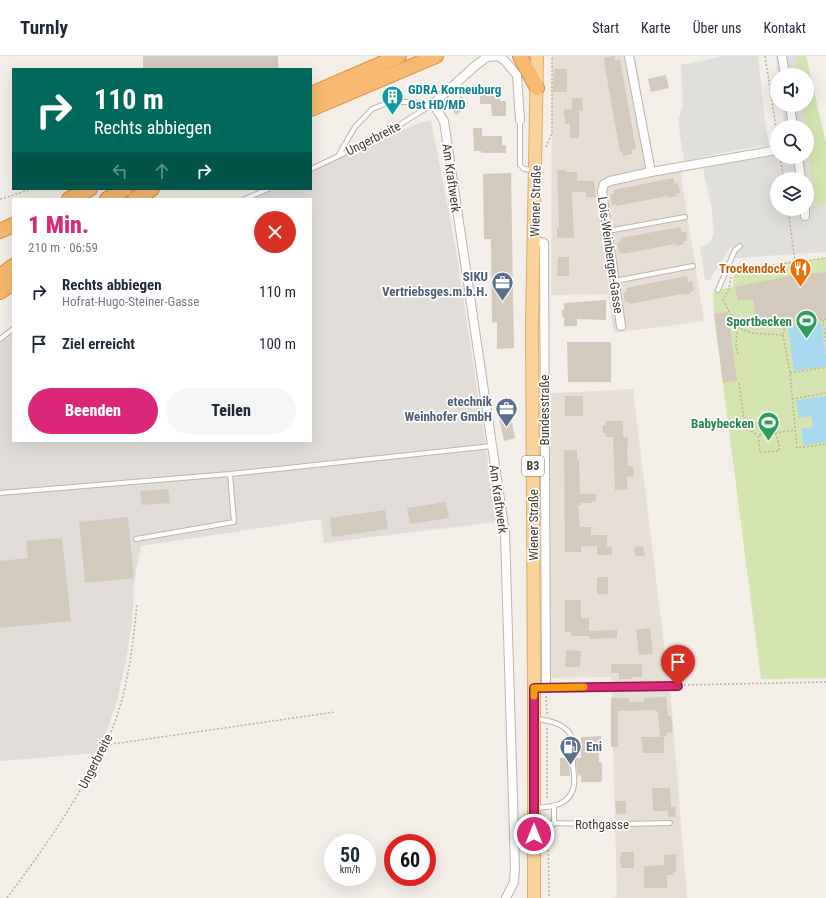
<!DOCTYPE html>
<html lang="de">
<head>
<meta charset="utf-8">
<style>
	:root { --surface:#fff; --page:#f6f6f7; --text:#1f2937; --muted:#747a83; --line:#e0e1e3; --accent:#db2777 }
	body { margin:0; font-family:"Roboto Condensed",sans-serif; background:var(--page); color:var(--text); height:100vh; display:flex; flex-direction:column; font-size:15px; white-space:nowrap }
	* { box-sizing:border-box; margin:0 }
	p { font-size:13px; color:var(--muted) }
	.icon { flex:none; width:22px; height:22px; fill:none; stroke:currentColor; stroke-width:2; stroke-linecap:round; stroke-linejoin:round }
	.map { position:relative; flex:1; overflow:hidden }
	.details { position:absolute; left:12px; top:142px; width:300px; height:244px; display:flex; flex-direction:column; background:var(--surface); border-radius:0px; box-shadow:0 4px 16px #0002 }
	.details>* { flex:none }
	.top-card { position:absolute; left:12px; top:12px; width:300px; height:122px; border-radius:0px; box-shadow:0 4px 16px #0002; background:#00695c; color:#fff; overflow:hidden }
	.buttons { position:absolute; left:770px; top:12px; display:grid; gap:8px }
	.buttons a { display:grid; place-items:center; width:44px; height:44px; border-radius:50%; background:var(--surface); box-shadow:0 4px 16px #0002; font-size:20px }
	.speed { position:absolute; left:324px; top:778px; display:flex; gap:8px; font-size:20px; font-weight:700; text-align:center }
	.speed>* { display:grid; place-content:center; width:52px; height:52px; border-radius:50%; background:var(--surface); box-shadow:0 4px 16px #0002; line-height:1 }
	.speed small { font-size:10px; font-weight:400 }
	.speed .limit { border:6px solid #d22; background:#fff; color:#111 }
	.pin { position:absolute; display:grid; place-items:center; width:34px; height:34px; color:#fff; margin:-41px -17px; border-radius:50% 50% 50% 0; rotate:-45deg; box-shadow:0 0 4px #0007 }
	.pin .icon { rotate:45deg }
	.me { position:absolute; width:44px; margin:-22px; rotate:0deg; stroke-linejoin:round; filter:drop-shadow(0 0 3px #0008) }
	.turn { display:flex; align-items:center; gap:14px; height:84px; padding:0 16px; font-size:18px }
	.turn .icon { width:52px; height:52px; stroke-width:2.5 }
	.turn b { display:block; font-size:28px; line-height:34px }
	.lanes { display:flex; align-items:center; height:38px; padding:0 16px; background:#0003; justify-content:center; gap:20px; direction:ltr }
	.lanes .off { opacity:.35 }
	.round { display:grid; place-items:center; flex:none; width:42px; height:42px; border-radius:21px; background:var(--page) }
	.overview { display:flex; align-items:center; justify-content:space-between; height:68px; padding:0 16px }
	h1 { font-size:24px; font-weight:800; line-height:30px; color:var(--accent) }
	.cta { display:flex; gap:8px; margin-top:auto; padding:8px 16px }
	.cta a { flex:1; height:46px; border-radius:24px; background:var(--accent); color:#fff; font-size:16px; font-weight:800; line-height:46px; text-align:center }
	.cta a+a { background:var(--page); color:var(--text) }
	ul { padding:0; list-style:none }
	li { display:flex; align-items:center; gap:12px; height:52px; padding:0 16px }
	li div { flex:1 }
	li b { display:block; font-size:15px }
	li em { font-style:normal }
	header { display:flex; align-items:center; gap:24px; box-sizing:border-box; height:56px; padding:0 20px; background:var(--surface); border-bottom:1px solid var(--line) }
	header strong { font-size:19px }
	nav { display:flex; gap:22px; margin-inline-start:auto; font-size:14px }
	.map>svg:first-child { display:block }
	.residential { fill:#e7dfd6 }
	.industrial { fill:#e2ddd9 }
	.green { fill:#d4e5b2 }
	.parking { fill:#e1dfdc; fill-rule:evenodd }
	.water { fill:#a7d8ed }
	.building { fill:#d4c9bd }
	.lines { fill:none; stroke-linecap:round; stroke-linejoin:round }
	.service-casing { stroke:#beb5ab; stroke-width:6 }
	.minor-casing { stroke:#beb5ab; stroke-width:10 }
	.primary-casing { stroke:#deae6b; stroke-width:14 }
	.motorway-casing { stroke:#d68c3f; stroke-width:16 }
	.path { stroke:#bfaf9c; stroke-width:1.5; stroke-dasharray:2 2; stroke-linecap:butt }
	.service { stroke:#fff; stroke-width:4 }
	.minor { stroke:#fff; stroke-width:8 }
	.primary { stroke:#f9d39a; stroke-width:12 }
	.motorway { stroke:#f7b96f; stroke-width:14 }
	.route-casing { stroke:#8e194d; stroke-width:10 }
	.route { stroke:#db2777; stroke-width:7 }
	.slow { stroke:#f59e0b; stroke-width:7 }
	.labels { text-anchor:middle; stroke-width:3.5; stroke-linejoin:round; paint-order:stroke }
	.shield { fill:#fff; stroke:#7e7873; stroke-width:1 }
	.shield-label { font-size:12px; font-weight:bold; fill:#463e37 }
	.culture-label { font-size:13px; font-weight:bold; fill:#0d838f; stroke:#fff; text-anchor:start }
	.street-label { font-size:13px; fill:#463e37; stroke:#fff }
	.food-label { font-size:13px; font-weight:bold; fill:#c56008; stroke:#fff; text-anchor:end }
	.service-label { font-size:13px; font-weight:bold; fill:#4e5e75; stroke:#fff; text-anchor:end }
	.leisure-label { font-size:13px; font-weight:bold; fill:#27864d; stroke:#fff; text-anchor:end }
</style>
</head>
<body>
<header>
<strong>Turnly</strong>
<nav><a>Start</a><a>Karte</a><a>Über uns</a><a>Kontakt</a></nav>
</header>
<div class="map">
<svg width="826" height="842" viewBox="0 0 826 842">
	<rect width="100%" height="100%" fill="#f3eee8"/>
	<path class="residential" d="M552,0h83l20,112 24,-5 25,158 -90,12 -6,-39 -57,1z
		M633,333l39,322 15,187h-82l12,-1 -6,-220 -68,1 -3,-284z"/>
	<path class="industrial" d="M431,64l25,130 41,272 -173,21 -3,-24 -180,27 -7,37 -2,39 -6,38 -8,37 -10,31 -10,25 -98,8v-418l13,-8v106h298v-242h-60l22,-10h38v-18l106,-47z"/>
	<path class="green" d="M795,0h11l20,87v61l-12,1 -7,-58v-20h-2l-3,-22h5v-30h-10z
		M826,202v420l-65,1 -47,-365 -1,-23 20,-4 1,-17z"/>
	<path class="parking" d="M725,0h33l7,64 4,25 -32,5 -53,11 -6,-40 5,-16 -2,-40z
		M776,0h19l2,19h-19z
		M782,49h20l3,22h-20z
		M807,91l7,58 12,-1v48l-90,6 -5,-12 -21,34h-5l-5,-32 11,-6 3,-10 -2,-21 -9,-43 74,-13v2h30zM777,123h30v30h-30z"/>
	<path class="water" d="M821,266l5,34v10l-32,5 -6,-44z
		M826,340v46l-22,3 -3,-16 12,-2 -2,-11 -12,2 -3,-18z"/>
	<path class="building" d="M143,0h135v13h-135z
		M613,0h2v4l5,-1 16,90 -4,1v4l-9,2 -1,-4h-2l-16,-90h1l-1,-4z
		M554,13h13v23h-14z
		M666,19l3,13 -18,4 -3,-13z
		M480,38h20v7h6v15h-14l-1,-12h-11z
		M461,40l7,10 -12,9 -8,-10z
		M572,42h10l1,13h-4v27h-9v-14h-5v-7h-1v-8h8z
		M473,72h9v8h20v9h4v8h-25v-2h-7z
		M557,114h9v2h11v9h17l2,17 -10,-1v-5h-14l2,46h-17v-11h2z
		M511,117l3,175 -17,1v-27l-5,1 -1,-84h-7l-1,-65z
		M673,122l2,6 3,-1 2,10 -4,1 1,2 -9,2v-2l-52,10v-2l-4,1 -2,-10 4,-1 -1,-4z
		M680,171l2,5h4l1,9 -4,1 1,2 -8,2 -1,-2 -52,10v-2l-4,1 -2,-10 4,-1 -1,-4z
		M558,201h11v19h-12z
		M826,216v46l-69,9 -4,-28 -15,2 -3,-14 59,-12z
		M687,220l1,6 4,-1 2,10 -4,1v2l-8,1v-1l-53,10v-2h-4l-2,-9 4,-1 -1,-4z
		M606,244v20l-29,-1v7h-13v-9h-2v-7h2v-7z
		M728,256l9,69 -14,2 -9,-69z
		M567,286h44v40h-43z
		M565,340h18v20h-18z
		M511,360l4,22 -11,3 -5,-23z
		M606,365h17v16h5v9h-1l1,20h5l1,10 -7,1v12l-12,1 -2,-53h-7v-4h-3v-8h3z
		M564,394h13v9h2l1,35h16v7h-4v2h-11v2h-3l2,22h11v8h16v12h5v8h-15v-9h-16v6h-16z
		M168,433l2,14 -28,2 -2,-14z
		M446,446l3,16 -39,6 -3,-16z
		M385,454l3,19 -56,8 -2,-19z
		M128,461l6,61 -49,5 -6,-61z
		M62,482l9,83 -71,7v-67l28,-3 -2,-17z
		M643,490l2,10h-10l-1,-9z
		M597,521h11v17h-11z
		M565,544h16v18h8v13l28,-1v8l-27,1 -1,-3h-18v-4h-6z
		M650,572l3,26 -14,1 -3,-25z
		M566,594l15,1 -1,16h-15z
		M611,608h31v13h-10v2h-13v-6h-8z
		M666,641l2,19h3l2,16 -6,1v3l-7,1 -2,-25h-2v-2l-38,1v36h-7v-49h18v4h15v-4z
		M601,680v9h-3l1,17h3v20h-21v-7l-3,1 -2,-13v-5h5v-21z
		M641,681h23v16h-21z
		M560,702h9l1,18h-10z
		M652,732h18l1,19h4l1,10h-8v-6h-15z
		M615,745h11v13h-10z
		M621,796h13v16h-13l1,-4h-2v-8h2z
		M676,798v17l-3,1v3h-6v13h-23v-22l20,-1v-10z"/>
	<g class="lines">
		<defs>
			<path id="service" d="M520,64v45l4,4 9,1
				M338,100l17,-29 17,-18 18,-7h20l23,2
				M311,113l72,-34 50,-31
				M245,143l23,-10
				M608,175l77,-14
				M615,225l78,-15
				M718,234l17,-40 5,-4
				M0,283l13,-10
				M0,437l230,-19 262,-28
				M136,483l98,-17 -4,-48
				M535,632l143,-3
				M554,751v17
				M536,752c16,-1 35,-3 38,-23 1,-7 -1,-15 -1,-22 0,-8 0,-16 -1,-24 -3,-15 -24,-19 -36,-20
				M536,767l87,1 47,-1"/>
			<path id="minor" d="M629,0l22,116 126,-22
				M782,0l3,19
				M790,49l3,22
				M798,101l3,22
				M805,153v7
				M534,184l10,3 2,445
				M621,270l-19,-135 2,-7 6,-3 41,-9
				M506,842l8,-16 1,-14 -10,-335 -61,-412 -11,-17 42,-38 12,-9 11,-1 6,4 13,15 3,45"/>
			<path id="primary" d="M534,842v-210l-2,-363 5,-269"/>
			<path id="motorway" d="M520,0l17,32
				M311,38l88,-38
				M311,53l125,-53
				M69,143l21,-10
				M107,143l18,-10
				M135,143l17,-10
				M0,175l13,-6
				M0,220l13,-10
				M0,236l13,-9"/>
		</defs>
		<use href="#service" class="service-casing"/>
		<use href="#minor" class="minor-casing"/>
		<use href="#primary" class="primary-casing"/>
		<use href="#motorway" class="motorway-casing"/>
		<path class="path" d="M765,0l12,78
			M546,91l6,-14v-77
			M780,101l4,22
			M0,143l8,-2 23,-8
			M788,153l7,53 31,-4
			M733,214l62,-8
			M731,221l-2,11 -6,12 14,27 -1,19 2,8
			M823,264l3,23
			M737,271l14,6 32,2 2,-9 41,-7
			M783,279l7,38 7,75 29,-4
			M790,317l36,-6
			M739,327l6,45 13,7
			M792,343l34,-6
			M775,377l4,11v7l-19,1 -2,-17z
			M775,377l20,-3
			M684,629l142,-3
			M546,640l1,18
			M547,672v72
			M106,689l229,-33
			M548,774l1,68
			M7,842c29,-39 58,-79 81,-122 11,-19 22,-39 29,-60 12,-36 16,-74 20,-111"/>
		<use href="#service" class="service"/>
		<use href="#minor" class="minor"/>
		<use href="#primary" class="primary"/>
		<use href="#motorway" class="motorway"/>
	</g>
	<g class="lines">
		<defs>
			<path id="route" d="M534,778v-146l144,-2"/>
		</defs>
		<use href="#route" class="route-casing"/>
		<use href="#route" class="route"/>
		<path class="slow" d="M534,640v-8l50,-1"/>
	</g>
	<defs>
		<symbol id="building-pin" viewBox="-11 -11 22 30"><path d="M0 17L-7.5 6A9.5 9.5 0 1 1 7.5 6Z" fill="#0f9aa8" stroke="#fff"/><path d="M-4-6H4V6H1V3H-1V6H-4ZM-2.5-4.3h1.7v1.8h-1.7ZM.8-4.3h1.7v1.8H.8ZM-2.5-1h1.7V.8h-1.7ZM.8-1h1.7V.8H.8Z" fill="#fff"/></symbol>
		<symbol id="restaurant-pin" viewBox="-11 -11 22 30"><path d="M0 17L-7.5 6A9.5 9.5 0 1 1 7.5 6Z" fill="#e8710a" stroke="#fff"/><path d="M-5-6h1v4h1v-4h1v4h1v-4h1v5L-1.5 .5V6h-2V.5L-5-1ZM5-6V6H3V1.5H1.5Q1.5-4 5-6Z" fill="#fff"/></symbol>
		<symbol id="office-pin" viewBox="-11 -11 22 30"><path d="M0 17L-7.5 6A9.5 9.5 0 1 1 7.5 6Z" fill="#5c6f8a" stroke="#fff"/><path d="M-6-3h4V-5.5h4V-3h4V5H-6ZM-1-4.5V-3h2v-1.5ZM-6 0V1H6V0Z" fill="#fff"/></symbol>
		<symbol id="stadium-pin" viewBox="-11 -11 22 30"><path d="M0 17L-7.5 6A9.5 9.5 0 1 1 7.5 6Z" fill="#2e9e5b" stroke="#fff"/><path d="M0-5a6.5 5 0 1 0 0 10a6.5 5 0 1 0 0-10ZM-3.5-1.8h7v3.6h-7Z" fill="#fff"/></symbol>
		<symbol id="fuel-pin" viewBox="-11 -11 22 30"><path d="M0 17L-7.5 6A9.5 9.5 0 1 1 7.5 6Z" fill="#5c6f8a" stroke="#fff"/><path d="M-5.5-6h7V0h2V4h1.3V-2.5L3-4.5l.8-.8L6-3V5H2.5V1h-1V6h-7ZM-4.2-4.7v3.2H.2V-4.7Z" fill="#fff"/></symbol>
	</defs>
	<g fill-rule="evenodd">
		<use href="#building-pin" x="380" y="28" width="25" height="34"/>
		<use href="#restaurant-pin" x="788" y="200" width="25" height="34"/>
		<use href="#office-pin" x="490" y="214" width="25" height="34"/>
		<use href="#stadium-pin" x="794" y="252" width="25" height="34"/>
		<use href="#office-pin" x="494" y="340" width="25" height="34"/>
		<use href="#stadium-pin" x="756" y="354" width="25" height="34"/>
		<use href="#fuel-pin" x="558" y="678" width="25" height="34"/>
	</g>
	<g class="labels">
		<rect class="shield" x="522" y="400" width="22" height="20" rx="3"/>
		<g class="shield-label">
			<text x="533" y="414">B3</text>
		</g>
		<g class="culture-label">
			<text x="408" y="38">GDRA Korneuburg<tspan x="408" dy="15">Ost HD/MD</tspan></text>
		</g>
		<g class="street-label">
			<text transform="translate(373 82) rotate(-27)" y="5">Ungerbreite</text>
			<text transform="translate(452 122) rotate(82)" y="5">Am Kraftwerk</text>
			<text transform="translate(535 145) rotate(-89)" y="5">Wiener Straße</text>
			<text transform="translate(611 199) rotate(82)" y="5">Lois-Weinberger-Gasse</text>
			<text transform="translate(544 354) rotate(-90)" y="5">Bundesstraße</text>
			<text transform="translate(499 443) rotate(82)" y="5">Am Kraftwerk</text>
			<text transform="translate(533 469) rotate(-90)" y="5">Wiener Straße</text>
			<text transform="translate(95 705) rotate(-63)" y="5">Ungerbreite</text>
			<text x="602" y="773">Rothgasse</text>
		</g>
		<g class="food-label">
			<text x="786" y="217">Trockendock</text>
		</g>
		<g class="service-label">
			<text x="488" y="225">SIKU<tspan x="488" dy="15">Vertriebsges.m.b.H.</tspan></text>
			<text x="492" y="350">etechnik<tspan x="492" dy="15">Weinhofer GmbH</tspan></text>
			<text x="586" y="695" text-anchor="start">Eni</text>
		</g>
		<g class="leisure-label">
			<text x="792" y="270">Sportbecken</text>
			<text x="754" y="372">Babybecken</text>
		</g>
	</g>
</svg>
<div class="buttons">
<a><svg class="icon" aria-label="sound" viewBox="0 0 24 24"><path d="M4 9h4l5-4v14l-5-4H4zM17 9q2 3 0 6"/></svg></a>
<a><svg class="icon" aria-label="search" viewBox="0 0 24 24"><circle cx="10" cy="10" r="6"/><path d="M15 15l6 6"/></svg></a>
<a><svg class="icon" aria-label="layers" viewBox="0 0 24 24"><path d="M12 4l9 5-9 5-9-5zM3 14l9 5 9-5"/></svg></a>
</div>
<div class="speed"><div>50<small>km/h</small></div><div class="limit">60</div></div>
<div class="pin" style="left:678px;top:630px;background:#d93025"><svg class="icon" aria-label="arrive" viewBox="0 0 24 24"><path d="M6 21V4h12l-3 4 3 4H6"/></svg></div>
<svg class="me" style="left:534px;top:778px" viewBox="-20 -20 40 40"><circle r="17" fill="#db2777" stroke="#fff" stroke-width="3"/><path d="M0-11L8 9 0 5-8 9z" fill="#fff"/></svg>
<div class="top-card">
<div class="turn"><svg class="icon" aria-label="right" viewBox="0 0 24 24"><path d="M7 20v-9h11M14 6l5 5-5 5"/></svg><div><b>110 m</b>Rechts abbiegen</div></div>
<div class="lanes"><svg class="icon off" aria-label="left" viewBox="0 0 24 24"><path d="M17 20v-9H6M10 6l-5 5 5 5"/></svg><svg class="icon off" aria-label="ahead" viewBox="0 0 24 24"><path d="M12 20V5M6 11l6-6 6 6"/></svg><svg class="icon" aria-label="right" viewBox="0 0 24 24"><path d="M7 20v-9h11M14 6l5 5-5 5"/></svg></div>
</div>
<section class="details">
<div class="overview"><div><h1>1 Min.</h1><p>210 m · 06:59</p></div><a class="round" style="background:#d93025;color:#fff"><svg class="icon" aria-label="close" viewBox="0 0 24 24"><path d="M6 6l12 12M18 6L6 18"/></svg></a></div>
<ul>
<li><svg class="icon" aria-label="right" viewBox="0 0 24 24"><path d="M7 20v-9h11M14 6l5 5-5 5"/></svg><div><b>Rechts abbiegen</b><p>Hofrat-Hugo-Steiner-Gasse</p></div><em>110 m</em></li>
<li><svg class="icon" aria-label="arrive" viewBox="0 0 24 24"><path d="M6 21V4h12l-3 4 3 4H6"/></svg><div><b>Ziel erreicht</b></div><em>100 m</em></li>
</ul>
<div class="cta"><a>Beenden</a><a>Teilen</a></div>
</section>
</div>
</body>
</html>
